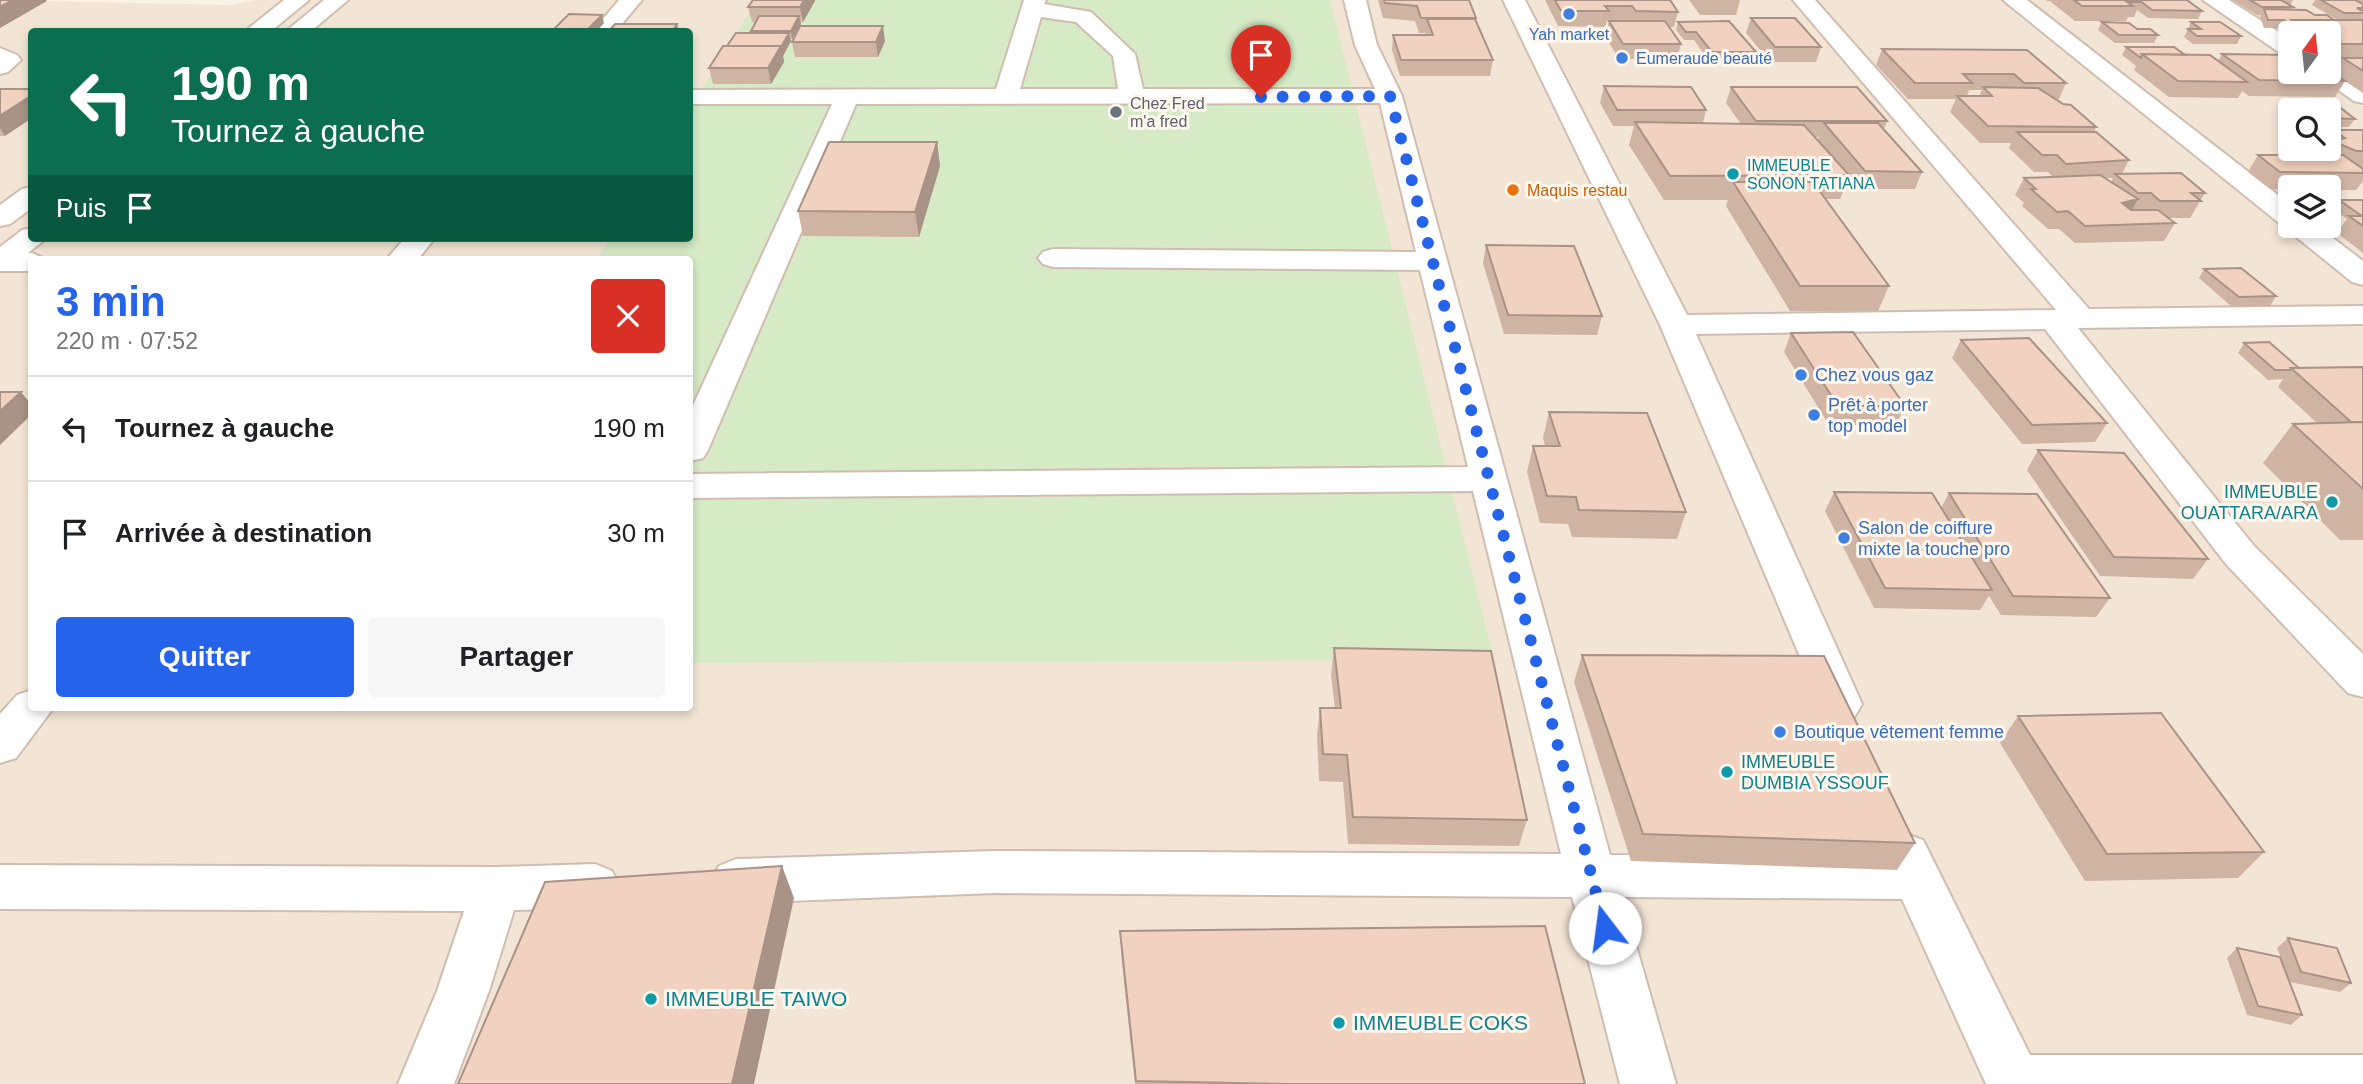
<!DOCTYPE html>
<html lang="fr">
<head>
<meta charset="utf-8">
<style>
	:root { --surface:#fff; --page:#f6f6f6; --text:#202124; --muted:#757577; --line:#e0e0e0; --accent:#2563eb }
	body { margin:0; font-family:Helvetica,sans-serif; background:var(--page); color:var(--text); height:100vh; display:flex; flex-direction:column; font-size:26px; white-space:nowrap }
	* { box-sizing:border-box; margin:0 }
	p { font-size:23px; color:var(--muted) }
	.icon { flex:none; width:38px; height:38px; fill:none; stroke:currentColor; stroke-width:2; stroke-linecap:round; stroke-linejoin:round }
	.map { position:relative; flex:1; overflow:hidden }
	.panel { position:absolute; left:28px; top:256px; width:665px; height:455px; display:flex; flex-direction:column; background:var(--surface); border-radius:7px; box-shadow:0 4px 10px #0003 }
	.panel>* { flex:none }
	.hud { position:absolute; left:28px; top:28px; width:665px; height:214px; border-radius:7px; box-shadow:0 4px 10px #0003; background:#0b6e4f; color:#fff; overflow:hidden }
	.needle { width:46px; rotate:15deg }
	.buttons { position:absolute; left:2278px; top:21px; display:grid; gap:14px }
	.buttons a { display:grid; place-items:center; width:63px; height:63px; border-radius:7px; background:var(--surface); box-shadow:0 4px 10px #0003; font-size:35px }
	.pin { position:absolute; display:grid; place-items:center; width:60px; height:60px; color:#fff; margin:-72px -30px; border-radius:50% 50% 50% 0; rotate:-45deg; box-shadow:0 0 7px #0007 }
	.pin .icon { rotate:45deg }
	.me { position:absolute; width:77px; margin:-38px; rotate:345deg; stroke-linejoin:round; filter:drop-shadow(0 0 5px #0008) }
	.turn { display:flex; align-items:center; gap:24px; height:147px; padding:0 28px; font-size:32px }
	.turn .icon { width:91px; height:91px; stroke-width:2.5 }
	.turn b { display:block; font-size:49px; line-height:60px }
	.then { display:flex; align-items:center; height:66px; padding:0 28px; background:#0003; gap:14px; font-size:26px }
	.round { display:grid; place-items:center; flex:none; width:74px; height:74px; border-radius:7px; background:var(--page) }
	.headline { display:flex; align-items:center; justify-content:space-between; height:119px; padding:0 28px }
	h1 { font-size:42px; font-weight:700; line-height:52px; color:var(--accent) }
	.button { display:flex; gap:14px; margin-top:auto; padding:14px 28px }
	.button a { flex:1; height:80px; border-radius:7px; background:var(--accent); color:#fff; font-size:28px; font-weight:700; line-height:80px; text-align:center }
	.button a+a { background:var(--page); color:var(--text) }
	ul { padding:0; list-style:none }
	li { display:flex; align-items:center; gap:21px; height:105px; padding:0 28px; border-top:2px solid var(--line) }
	li div { flex:1 }
	li b { display:block; font-size:26px }
	li em { font-style:normal }
	.map>svg:first-child { display:block }
	.residential { fill:#f3e5d5; fill-rule:evenodd }
	.green { fill:#d5eac5 }
	.lines { fill:none; stroke-linecap:round; stroke-linejoin:round }
	.street-casing { stroke:#d0bdaf; stroke-width:4 }
	.secondary-casing { stroke:#d2bdad; stroke-width:4 }
	.street { fill:#fff; fill-rule:evenodd }
	.secondary { fill:#fff; fill-rule:evenodd }
	.wall { fill:#cfb4a4; fill-rule:evenodd }
	.shaded-wall { fill:#a99286 }
	.building { fill:#f1d1bf; stroke:#a99286; stroke-width:2 }
	.route { stroke:#2563eb; stroke-width:12; stroke-dasharray:0 21.6 }
	.shop-dot { fill:#3f7fe0; stroke:#fff7ed; stroke-width:2.5 }
	.worship-dot { fill:#6b7280; stroke:#fff7ed; stroke-width:2.5 }
	.culture-dot { fill:#0f9aa8; stroke:#fff7ed; stroke-width:2.5 }
	.food-dot { fill:#e8710a; stroke:#fff7ed; stroke-width:2.5 }
	.labels { text-anchor:middle; stroke-width:6; stroke-linejoin:round; paint-order:stroke }
	.far-shop-label { font-size:16px; fill:#366cbe; stroke:#fff7ed }
	.far-worship-label { font-size:16px; fill:#5b616d; stroke:#fff7ed; text-anchor:start }
	.far-culture-label { font-size:16px; fill:#0d838f; stroke:#fff7ed; text-anchor:start }
	.far-food-label { font-size:16px; fill:#c56008; stroke:#fff7ed; text-anchor:start }
	.shop-label { font-size:18px; fill:#366cbe; stroke:#fff7ed; text-anchor:start }
	.culture-label { font-size:18px; fill:#0d838f; stroke:#fff7ed; text-anchor:end }
	.near-culture-label { font-size:21px; fill:#0d838f; stroke:#fff7ed; text-anchor:start }
</style>
</head>
<body>
<div class="map">
<svg width="2363" height="1084" viewBox="0 0 2363 1084">
	<rect width="100%" height="100%" fill="#fcf3e7"/>
	<path class="residential" d="M0,0l230,5 26,-5h2107v1084h-2363zM32,32h658v206h-658zM2291,33h38v39h-38zM2291,110h38v39h-38zM2291,187h38v39h-38zM32,259h658v448h-658z"/>
	<path class="green" d="M757,0h573l164,660 -804,3v-404h-93l13,-21h80v-129z"/>
	<g class="lines">
		<defs>
			<path id="street" d="M619,0h23l-27,32h-23z
				M1024,0h22l-2,4 47,8 44,42 8,35h232l-20,-44 -11,-45h22l11,45 25,51 208,759 272,1 7,-16 17,-6 17,6 107,215h333v29h-377l-84,-185 -280,-2 54,187h-56l-48,-187 -577,-4 -259,10 -17,-7 -8,-15 8,-15 17,-7 259,-8 566,3 -88,-363 -783,7v-24l778,-7 -48,-197 -367,-3 -10,-3 -5,-6 5,-6 10,-3 363,3 -36,-149 -524,1 -148,346 -5,8 -13,3v-49l142,-308h-142v-14l306,-1zM1041,17l35,5 37,34 5,33h-98z
				M1503,0h22l162,315 369,-5 -263,-310h22l274,309 274,-3v18l-285,4 176,218 109,108v43l-15,-4 -122,-129 -181,-235 -349,5 166,370 -7,12 -15,5 -15,-5 -165,-391z
				M2003,0h24l264,205v21h26l46,35v24l-11,-3z
				M2203,0h26l62,40v17l-8,-2z
				M0,48l17,7 4,5 -13,12 -8,2z
				M2329,66l34,20v17l-9,-2 -41,-29h16z
				M405,238h30l-17,21h-31z
				M0,253h32l13,6h-13v12h-32z
				M32,690v17h22l-38,51 -16,5v-49l17,-19z
				M595,864l17,7 8,15 -8,15 -17,7 -81,2 -25,81 -35,93h-56l39,-93 27,-80 -464,-2v-44l496,2z"/>
			<path id="secondary" d="M284,0h25l-39,32h-26z
				M324,0h24l-38,32h-25z
				M32,187v21l-22,16 -10,2v-21l22,-16z
				M32,228v10h13l-3,4 -32,25 -10,3v-23l22,-17z"/>
		</defs>
		<use href="#street" class="street-casing"/>
		<use href="#secondary" class="secondary-casing"/>
		<use href="#street" class="street"/>
		<use href="#secondary" class="secondary"/>
	</g>
	<path class="wall" d="M753,0h62v1l-12,21h-3l1,2 -9,15h-2l1,2 -8,15 1,6 -13,22h-58l-4,-16 19,-22 23,-13v-2l5,-9h-4l-4,-15z
		M1378,0h91l7,18v4l17,38 -3,16h-90l-8,-26 1,-15h32l1,-2h-7l-4,-12 -32,-3z
		M1545,0h125l8,12 -4,15h-5l12,17 -4,15h-58l-14,-23 4,-15h-2l-2,6 -47,-1z
		M1689,0h51l-4,15h-36z
		M2046,0h141l15,11 -4,8 -50,-1 -11,-8 -3,7h-6l-2,4h-51l-24,-19v-1h-4z
		M2233,0h60l-3,5 3,2 -2,3 43,10h4l-26,-15 3,-5h48v93l-18,-12 -10,16 -86,-1 -7,-5 -4,7 -69,-1 -35,-27 2,-4 -14,-11 4,-8 59,8 33,6 4,-7 111,19 8,-13h-12v-27h-38v7l-8,-5 2,-3 -6,-4h-15l-4,-11 1,-2h-4z
		M1751,18l70,29 -5,15h-46l-24,-29z
		M1678,22l78,30 -3,9h-44l-15,-21h-10l-8,-10z
		M2102,22l35,7 21,6 -4,8h-39l-17,-13z
		M2191,22l50,14 -4,8h-44l-9,-7z
		M885,41l-7,16h-83l-3,-15z
		M1882,49l184,34 -7,16h-5l42,28 -2,5 35,28 -7,14 83,19 -15,25h-21l6,5 -11,18 -89,2 -16,-14h-11l-26,-23 2,-3 -9,-8 9,-17 29,-1 -5,-5h-14l-25,-24 2,-5h-31l-30,-31 6,-13h-48l-32,-34zM1969,90h13l-3,6h-12zM2105,178h8l-2,4z
		M1604,86l102,24 -3,13 38,1 -15,-21 5,-16 156,34 -3,8 38,43 -7,17h-57l-9,-12 -9,22h-14l63,87 -11,25h-88l-64,-105 2,-6h-64l-35,-55 5,-19h-21l-13,-23zM1815,137h4l-1,3 13,15z
		M0,89l5,47h-5z
		M2288,99l42,1 25,19 -6,8h-20v-17h-38v3l-8,-5z
		M2333,130h30v51l-7,9h-27v-3h-38v3l-21,-1 -22,-17 10,-17h82l-13,-5 2,-1v-3l3,-4 -3,-2v-5z
		M937,142l3,24 -21,71 -116,-1 -5,-25z
		M2339,200h24v53l-26,-20 10,-14 -14,-10z
		M1486,245l116,71 -5,19 -93,-1 -21,-71z
		M2204,269l72,27 -6,10 -38,1 -33,-29z
		M1791,333l114,73 -9,19h-67l-45,-73z
		M1961,340l146,83 -12,19 -73,2 -70,-86z
		M2244,343l55,25 64,-1v173h-23l-77,-77 30,-39 24,-1 -39,-36 5,-8 -15,1 -30,-27z
		M1549,412l137,100 -9,27 -105,-2 -4,-13 -28,-1 -13,-51 6,-26h12l-2,-8z
		M2038,450l170,109 -15,20 -93,-3 -73,-106z
		M1834,492l107,16 8,-15 161,105 -14,19 -95,-2 -12,-19 -9,14 -106,-2 -49,-97z
		M1334,648l193,172 -8,26 -171,-2 -5,-62 -24,-1 -2,-46 3,-27h15l-4,-33z
		M1582,655l333,188 -18,27 -266,-9 -57,-179z
		M2018,716l246,136 -26,26 -153,3 -85,-138z
		M1120,931l465,153h-450l-13,-121z
		M2288,938l63,45 -11,9 -50,-10 -13,-34z
		M2237,948l65,67 -11,10 -44,-10 -20,-57z"/>
	<path class="shaded-wall" d="M13,0h33l1,1 -47,27v-21z
		M804,0h11v1l-12,21 -3,-15z
		M602,15l2,8 -8,9h-11z
		M799,16l2,8 -9,15 -1,-8z
		M677,24l2,8h-7z
		M883,26l2,15 -7,16 -2,-15z
		M789,33l2,8 -8,15 1,6 -13,22 -3,-16z
		M32,95v23l-27,18 -5,-8v-12z
		M937,142l3,24 -21,71 -4,-25z
		M2138,199l-10,18 -6,-14z
		M21,392l11,14v8l-32,31v-34z
		M782,866l12,32 -40,186h-22z"/>
	<path class="building" d="M0,0h13l-13,7z
		M753,0h51l-4,7h-52z
		M1384,0h85l7,18h-55l-4,-12 -32,-3z
		M1555,0h115l8,12 -42,-1 -4,-5h-27l4,5h-48z
		M2074,0h65l2,2h-14l6,4h-51z
		M2139,0h48l15,11 -50,-1z
		M2250,0h31l12,7h-31z
		M2321,0h34l8,4v4h-6l6,3v2h-19z
		M2264,9l42,1 9,5h12l7,5h-42l-2,4 -6,-4h-16z
		M569,14l33,1 -17,17h-34z
		M759,16h40l-8,15h-40z
		M1751,18h44l26,29h-46z
		M1427,19h48l18,41h-92l-8,-25h40z
		M2292,20h71v24h-32l-2,-1v-10h-15z
		M1609,21h56l16,23h-58z
		M1729,21l27,31h-44l-16,-20h-10l-8,-10z
		M2102,22l27,1 8,6h13l8,6h-39z
		M2191,22h29l21,14h-44l-9,-7h13z
		M615,24h62l-5,8h-64z
		M800,26h83l-7,16h-84z
		M736,33h53l-8,14v-1h-54z
		M723,46h58l-13,22h-59z
		M2126,47h48l11,8 -43,-1 -1,4z
		M1882,49l145,1 39,33h-42l-10,-9h-51l9,9h-57z
		M2142,54l68,1 37,27 -69,-1z
		M2222,54l69,1v17h38v-2l16,11 -86,-1z
		M2343,58h20v13z
		M1604,86l87,1 15,23h-89z
		M1731,87h126l30,34h-131z
		M1983,87l55,1 25,16 8,1 25,22 -108,-1 -31,-30h35z
		M0,89h32v6l-32,21z
		M2288,99l42,1 25,19 -26,-1v-8h-36l8,-1z
		M1635,122l169,3 45,50 -179,1z
		M1824,123h54l44,49 -57,-1z
		M2333,130h30v21h-7l-23,-10 12,-3z
		M2017,132h79l33,28 -63,4 -9,-9h-15z
		M829,142h108l-22,70 -117,-1z
		M2258,155h85l20,14v4l-83,-1z
		M2181,173l24,20h-14l10,8h-41l-9,-8h-13l-23,-19z
		M2100,175l38,24 -16,4 9,7h27l17,13 -90,3 -17,-15 -11,1 -26,-23h5l-12,-11z
		M1733,182h80l76,104h-89z
		M2339,200h24v16h-1z
		M2349,216h14v10z
		M1486,245l88,1 28,70 -94,-1z
		M2241,268l35,28 -37,1 -35,-28z
		M1853,332l52,74h-67l-47,-73z
		M2029,338l78,85 -75,2 -71,-85z
		M2269,342l30,26h-8l-1,2h-15l-31,-27z
		M2363,367v55h-12l-60,-54z
		M0,392h21l-21,19z
		M1549,412l98,1 39,99 -107,-2 -3,-13 -29,-1 -14,-50h27z
		M2363,422v67l-70,-65z
		M2038,450l86,3 84,106 -94,-2z
		M1834,492l98,1 60,97 -107,-2z
		M1949,493l88,1 73,104 -97,-2z
		M1334,648l157,3 36,169 -174,-3 -6,-62 -24,-1 -3,-46h21z
		M1582,655l242,1 91,187 -272,-9z
		M2161,713l103,139 -157,2 -89,-138z
		M782,866l-50,218h-274l87,-202z
		M1545,926l40,158h-300l-149,-3 -16,-150z
		M2288,938l49,10 14,35 -50,-11z
		M2237,948l43,9 22,58 -44,-9z"/>
	<g class="lines">
		<path class="route" d="M1261,97l129,-1 215,832"/>
	</g>
	<g class="shop-dot">
		<circle cx="1569" cy="14" r="7"/>
		<circle cx="1622" cy="58" r="7"/>
		<circle cx="1801" cy="375" r="7"/>
		<circle cx="1814" cy="415" r="7"/>
		<circle cx="1844" cy="538" r="7"/>
		<circle cx="1780" cy="732" r="7"/>
	</g>
	<circle class="worship-dot" cx="1116" cy="112" r="7"/>
	<g class="culture-dot">
		<circle cx="1733" cy="174" r="7"/>
		<circle cx="2332" cy="502" r="7"/>
		<circle cx="1727" cy="772" r="7"/>
		<circle cx="651" cy="999" r="7"/>
		<circle cx="1339" cy="1023" r="7"/>
	</g>
	<circle class="food-dot" cx="1513" cy="190" r="7"/>
	<g class="labels">
		<g class="far-shop-label">
			<text x="1569" y="40">Yah market</text>
			<text x="1636" y="64" text-anchor="start">Eumeraude beauté</text>
		</g>
		<g class="far-worship-label">
			<text x="1130" y="109">Chez Fred<tspan x="1130" dy="18">m'a fred</tspan></text>
		</g>
		<g class="far-culture-label">
			<text x="1747" y="171">IMMEUBLE<tspan x="1747" dy="18">SONON TATIANA</tspan></text>
		</g>
		<g class="far-food-label">
			<text x="1527" y="196">Maquis restau</text>
		</g>
		<g class="shop-label">
			<text x="1815" y="381">Chez vous gaz</text>
			<text x="1828" y="411">Prêt à porter<tspan x="1828" dy="21">top model</tspan></text>
			<text x="1858" y="534">Salon de coiffure<tspan x="1858" dy="21">mixte la touche pro</tspan></text>
			<text x="1794" y="738">Boutique vêtement femme</text>
		</g>
		<g class="culture-label">
			<text x="2318" y="498">IMMEUBLE<tspan x="2318" dy="21">OUATTARA/ARA</tspan></text>
			<text x="1741" y="768" text-anchor="start">IMMEUBLE<tspan x="1741" dy="21">DUMBIA YSSOUF</tspan></text>
		</g>
		<g class="near-culture-label">
			<text x="665" y="1006">IMMEUBLE TAIWO</text>
			<text x="1353" y="1030">IMMEUBLE COKS</text>
		</g>
	</g>
</svg>
<div class="buttons">
<a><svg class="needle" viewBox="-14 -14 28 28"><path d="M0-13l5 13h-10z" fill="#e53935"/><path d="M0 13l5-13h-10z" fill="#757577"/></svg></a>
<a><svg class="icon" aria-label="search" viewBox="0 0 24 24"><circle cx="10" cy="10" r="6"/><path d="M15 15l6 6"/></svg></a>
<a><svg class="icon" aria-label="layers" viewBox="0 0 24 24"><path d="M12 4l9 5-9 5-9-5zM3 14l9 5 9-5"/></svg></a>
</div>
<div class="pin" style="left:1261px;top:97px;background:#d93025"><svg class="icon" aria-label="arrive" viewBox="0 0 24 24"><path d="M6 21V4h12l-3 4 3 4H6"/></svg></div>
<svg class="me" style="left:1605px;top:928px" viewBox="-20 -20 40 40"><circle r="19" fill="#fff"/><path d="M0-13L10 11 0 6-10 11z" fill="#2563eb"/></svg>
<div class="hud">
<div class="turn"><svg class="icon" aria-label="left" viewBox="0 0 24 24"><path d="M17 20v-9H6M10 6l-5 5 5 5"/></svg><div><b>190 m</b>Tournez à gauche</div></div>
<div class="then">Puis<svg class="icon" aria-label="arrive" viewBox="0 0 24 24"><path d="M6 21V4h12l-3 4 3 4H6"/></svg></div>
</div>
<section class="panel">
<div class="headline"><div><h1>3 min</h1><p>220 m · 07:52</p></div><a class="round" style="background:#d93025;color:#fff"><svg class="icon" aria-label="close" viewBox="0 0 24 24"><path d="M6 6l12 12M18 6L6 18"/></svg></a></div>
<ul>
<li><svg class="icon" aria-label="left" viewBox="0 0 24 24"><path d="M17 20v-9H6M10 6l-5 5 5 5"/></svg><div><b>Tournez à gauche</b></div><em>190 m</em></li>
<li><svg class="icon" aria-label="arrive" viewBox="0 0 24 24"><path d="M6 21V4h12l-3 4 3 4H6"/></svg><div><b>Arrivée à destination</b></div><em>30 m</em></li>
</ul>
<div class="button"><a>Quitter</a><a>Partager</a></div>
</section>
</div>
</body>
</html>
